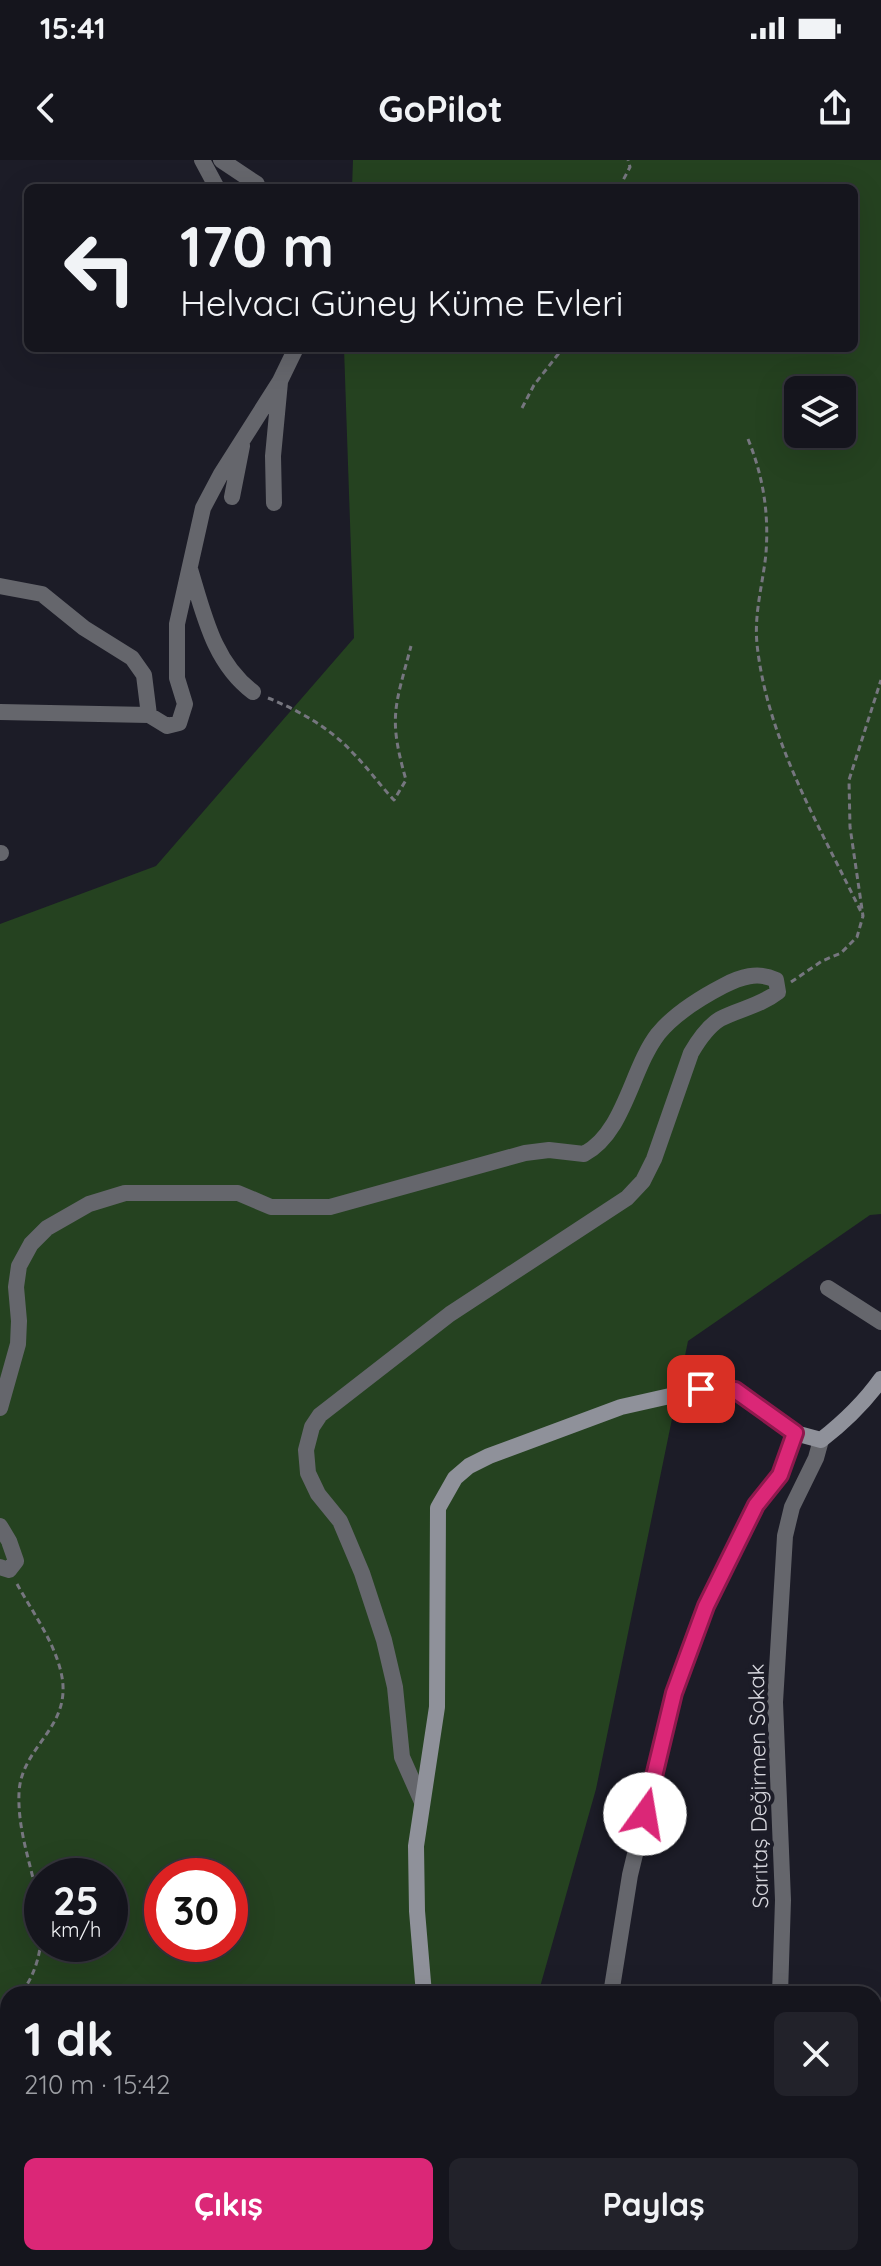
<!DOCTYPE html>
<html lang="tr">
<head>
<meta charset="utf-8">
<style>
	:root { --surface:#15151d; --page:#22222a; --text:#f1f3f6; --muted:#9d9fa4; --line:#34343b; --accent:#db2777 }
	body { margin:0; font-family:Quicksand,sans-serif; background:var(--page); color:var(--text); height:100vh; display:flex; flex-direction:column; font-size:30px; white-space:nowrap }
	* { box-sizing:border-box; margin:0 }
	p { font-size:26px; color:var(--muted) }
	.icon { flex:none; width:44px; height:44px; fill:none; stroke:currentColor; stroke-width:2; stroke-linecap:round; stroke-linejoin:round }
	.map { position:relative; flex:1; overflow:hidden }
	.side { position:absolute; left:0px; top:1826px; width:882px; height:280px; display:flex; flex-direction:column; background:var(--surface); border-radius:24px 24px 0 0; box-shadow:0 8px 32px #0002,0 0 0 2px var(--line) }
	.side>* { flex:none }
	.banner { position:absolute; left:24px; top:24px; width:834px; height:168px; border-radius:12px; box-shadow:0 8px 32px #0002,0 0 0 2px var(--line); background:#15151d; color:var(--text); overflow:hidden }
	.buttons { position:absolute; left:784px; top:216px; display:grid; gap:16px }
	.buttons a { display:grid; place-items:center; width:72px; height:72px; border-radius:12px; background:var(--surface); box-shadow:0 8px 32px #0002,0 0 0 2px var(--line); font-size:40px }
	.speed { position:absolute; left:24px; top:1698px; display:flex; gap:16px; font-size:40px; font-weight:700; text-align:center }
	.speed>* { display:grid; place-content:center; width:104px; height:104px; border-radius:50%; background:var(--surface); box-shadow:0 8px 32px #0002,0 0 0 2px var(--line); line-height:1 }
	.speed small { font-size:20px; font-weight:400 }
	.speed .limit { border:12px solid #d22; background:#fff; color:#111 }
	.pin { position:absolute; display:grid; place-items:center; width:68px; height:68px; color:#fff; margin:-34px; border-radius:16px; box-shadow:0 4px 12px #0006 }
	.me { position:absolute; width:88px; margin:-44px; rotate:13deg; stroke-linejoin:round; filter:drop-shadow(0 0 6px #0008) }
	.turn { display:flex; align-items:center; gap:28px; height:168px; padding:0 24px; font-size:36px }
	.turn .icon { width:104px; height:104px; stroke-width:2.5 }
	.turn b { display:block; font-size:56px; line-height:68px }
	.round { display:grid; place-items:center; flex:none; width:84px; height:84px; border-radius:12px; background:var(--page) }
	.overview { display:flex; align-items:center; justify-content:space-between; height:136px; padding:0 24px }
	h1 { font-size:48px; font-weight:700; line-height:60px }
	.primary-button { display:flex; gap:16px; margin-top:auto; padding:16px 24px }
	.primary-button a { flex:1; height:92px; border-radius:12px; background:var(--accent); color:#fff; font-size:32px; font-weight:700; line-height:92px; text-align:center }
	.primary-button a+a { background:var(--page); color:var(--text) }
	.status { display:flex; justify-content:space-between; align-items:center; height:56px; padding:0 40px; background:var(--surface); direction:ltr }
	.status svg { height:22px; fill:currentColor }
	header { display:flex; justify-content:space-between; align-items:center; height:104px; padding:0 24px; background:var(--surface); font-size:36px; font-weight:700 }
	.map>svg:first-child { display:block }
	.green { fill:#254220; fill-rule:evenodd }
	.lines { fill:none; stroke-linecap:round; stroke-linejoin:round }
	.path { stroke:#76767f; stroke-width:3; stroke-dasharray:6 4; stroke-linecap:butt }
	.street { stroke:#65666c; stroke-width:16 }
	.secondary { stroke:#8f919a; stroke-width:16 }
	.route-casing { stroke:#8e194d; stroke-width:20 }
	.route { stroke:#db2777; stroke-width:14 }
	.labels { text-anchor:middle; stroke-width:8; stroke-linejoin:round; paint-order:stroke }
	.street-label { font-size:22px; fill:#d6d6dd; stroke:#1c1c27 }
</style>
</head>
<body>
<div class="status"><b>15:41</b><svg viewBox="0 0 49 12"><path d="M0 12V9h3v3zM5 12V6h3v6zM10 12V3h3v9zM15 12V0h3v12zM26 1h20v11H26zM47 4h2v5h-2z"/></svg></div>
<header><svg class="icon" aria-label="back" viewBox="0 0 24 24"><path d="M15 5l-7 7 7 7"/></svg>GoPilot<svg class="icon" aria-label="share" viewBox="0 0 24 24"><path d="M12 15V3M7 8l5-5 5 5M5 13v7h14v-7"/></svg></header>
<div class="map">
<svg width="881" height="2106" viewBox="0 0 881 2106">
	<rect width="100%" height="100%" fill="#1c1c27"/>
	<path class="green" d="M353,0h528v1054l-11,1 -182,126 -92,448 -58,205h-530v264h465l-2,8h-471v-1342l156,-58 198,-228 -10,-290h510v-160h-502zM798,230h44v44h-44zM42,1716h68v68h-68zM162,1716h68v68h-68z"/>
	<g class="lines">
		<path class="path" d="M619,28l11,-21 -2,-7
			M522,248l12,-23 29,-37
			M748,279c15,37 21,73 18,114 -3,31 -12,59 -9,91 10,97 65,186 106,272
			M268,538c30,12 62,30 84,54 15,15 27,32 42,48l12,-20c-18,-63 -11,-73 5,-134
			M791,822l31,-21 19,-8 16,-16 6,-21 -13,-89 -1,-47 32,-100
			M17,1424c16,29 39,60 45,93 9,52 -41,69 -43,116 -3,71 50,133 2,201
			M0,1864l8,-11"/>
		<path class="street" d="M202,0l15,28
			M221,0l36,24
			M232,337l10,-51
			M274,343l-1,-47 7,-74
			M190,409c14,46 24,94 63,123
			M0,426l42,8 42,34 48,30 12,17 5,40
			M0,552l149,3 18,11 12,-3 6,-19 -8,-26v-54l26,-116 18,-34 59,-93 16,-33
			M0,693h1
			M828,1128l53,34
			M0,1248l18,-64 1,-23 -3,-34 3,-21 12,-22 16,-16 42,-24 36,-11h113l33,14h59l195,-54 24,-3 35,4c41,-22 47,-85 74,-120 17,-21 42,-36 65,-48 17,-9 35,-15 53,-6l2,12c-18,14 -39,17 -58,27 -13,8 -22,22 -29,34l-37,106 -11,22 -16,17 -177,116 -130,101 -8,12 -6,23 2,23 10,21 22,27 22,52 22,67 11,47 7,70 20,45
			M0,1366l9,15 7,20 -7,9 -9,-3
			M611,1834l19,-119 44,-182 32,-87 50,-101 24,-30 15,-42
			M780,1834l3,-94 -8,-198 10,-166 7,-29 24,-49 5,-18
			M586,2098v8
			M820,2098l4,8"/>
		<path class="secondary" d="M424,1834l-7,-83 -1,-65 21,-139 1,-199 17,-30 14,-12 20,-10 132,-49 80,-18 34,1 60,43 26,7c23,-18 43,-37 60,-61
			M327,2098l1,8"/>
	</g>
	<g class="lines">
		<defs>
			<path id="route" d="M645,1654l29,-121 32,-87 50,-101 24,-30 15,-42 -60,-43 -34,-1"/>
		</defs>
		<use href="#route" class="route-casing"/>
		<use href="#route" class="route"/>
	</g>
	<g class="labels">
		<g class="street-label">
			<text transform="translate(758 1626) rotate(-91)" y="8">Sarıtaş Değirmen Sokak</text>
		</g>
	</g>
</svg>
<div class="buttons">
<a><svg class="icon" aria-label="layers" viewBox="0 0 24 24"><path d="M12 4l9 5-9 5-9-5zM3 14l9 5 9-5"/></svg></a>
</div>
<div class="speed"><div>25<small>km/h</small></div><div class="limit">30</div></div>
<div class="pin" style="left:701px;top:1229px;background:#d93025"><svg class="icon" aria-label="arrive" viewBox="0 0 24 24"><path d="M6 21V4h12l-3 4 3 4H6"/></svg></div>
<svg class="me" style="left:645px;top:1654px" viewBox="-20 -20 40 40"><circle r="19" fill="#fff"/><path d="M0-13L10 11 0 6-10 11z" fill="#db2777"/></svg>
<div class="banner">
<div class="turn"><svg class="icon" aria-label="left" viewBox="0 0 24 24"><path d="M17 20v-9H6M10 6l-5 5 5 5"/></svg><div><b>170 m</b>Helvacı Güney Küme Evleri</div></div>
</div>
<section class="side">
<div class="overview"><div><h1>1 dk</h1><p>210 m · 15:42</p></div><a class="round"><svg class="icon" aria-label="close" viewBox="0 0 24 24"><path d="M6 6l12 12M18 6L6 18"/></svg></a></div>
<div class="primary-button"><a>Çıkış</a><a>Paylaş</a></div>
</section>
</div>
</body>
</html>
